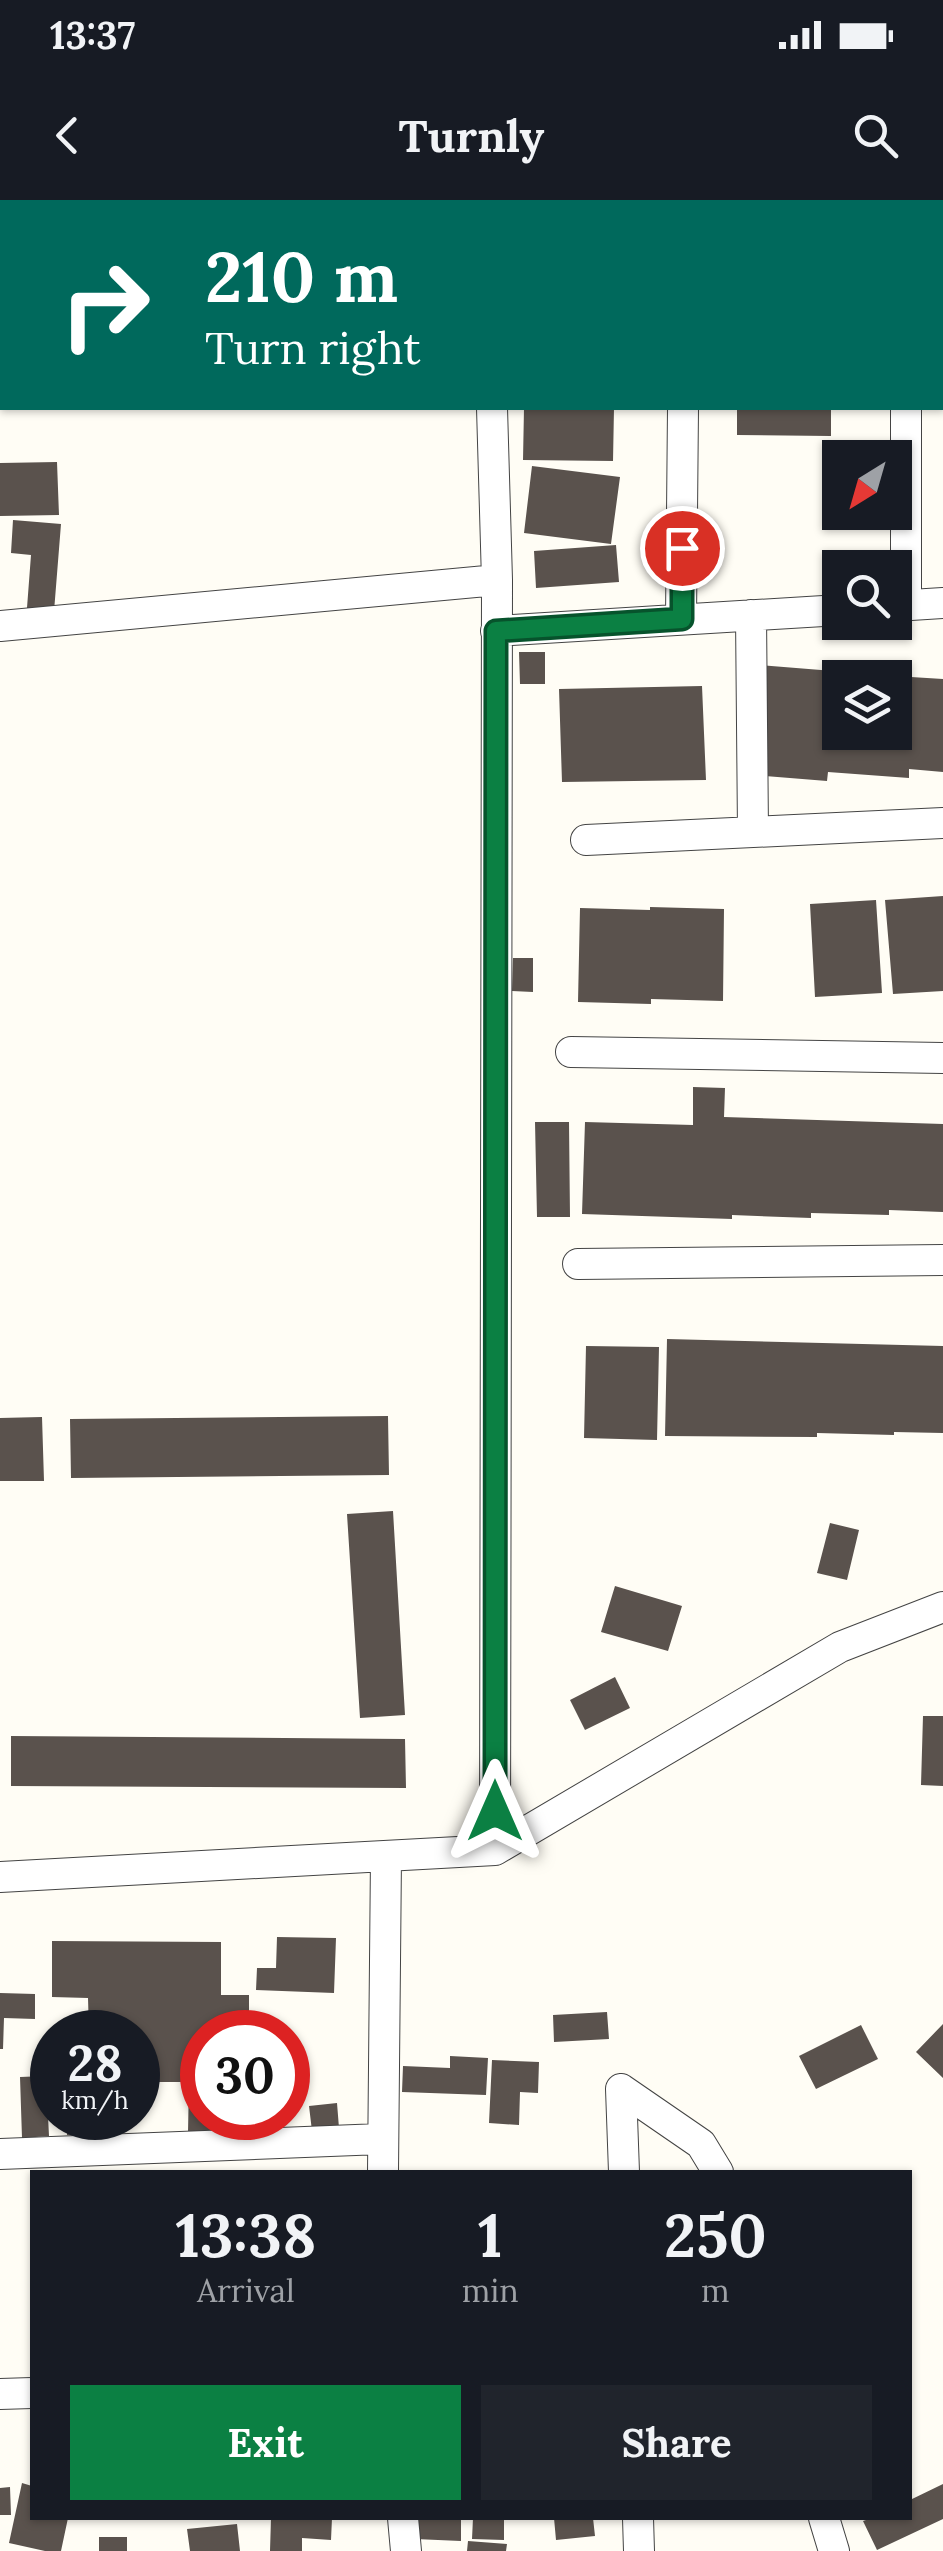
<!DOCTYPE html>
<html lang="en">
<head>
<meta charset="utf-8">
<style>
	:root { --surface:#171b24; --page:#20242c; --text:#f1f3f6; --muted:#9ea1a6; --accent:#0b8043 }
	body { margin:0; font-family:Lora,serif; background:var(--page); color:var(--text); height:100vh; display:flex; flex-direction:column; font-size:38px; white-space:nowrap }
	* { box-sizing:border-box; margin:0 }
	p { font-size:32px; color:var(--muted) }
	.icon { flex:none; width:55px; height:55px; fill:none; stroke:currentColor; stroke-width:2; stroke-linecap:round; stroke-linejoin:round }
	.map { position:relative; flex:1; overflow:hidden }
	.drawer { position:absolute; left:30px; top:1970px; width:882px; height:350px; display:flex; flex-direction:column; background:var(--surface); border-radius:0px; box-shadow:0 2px 8px #0004 }
	.drawer>* { flex:none }
	.banner { position:absolute; left:0px; top:0px; width:945px; height:210px; box-shadow:0 2px 8px #0004; background:#00695c; color:#fff; overflow:hidden }
	.needle { width:65px; rotate:217deg }
	.controls { position:absolute; left:822px; top:240px; display:grid; gap:20px }
	.controls a { display:grid; place-items:center; width:90px; height:90px; border-radius:0px; background:var(--surface); box-shadow:0 2px 8px #0004; font-size:50px }
	.speed { position:absolute; left:30px; top:1810px; display:flex; gap:20px; font-size:50px; font-weight:700; text-align:center }
	.speed>* { display:grid; place-content:center; width:130px; height:130px; border-radius:50%; background:var(--surface); box-shadow:0 2px 8px #0004; line-height:1 }
	.speed small { font-size:25px; font-weight:400 }
	.speed .limit { border:15px solid #d22; background:#fff; color:#111 }
	.pin { position:absolute; display:grid; place-items:center; width:85px; height:85px; color:#fff; margin:-42px; border:5px solid #fff; border-radius:50%; box-shadow:0 2px 10px #0007 }
	.me { position:absolute; width:110px; margin:-55px; rotate:0deg; stroke-linejoin:round; filter:drop-shadow(0 0 8px #0008) }
	.turn { display:flex; align-items:center; gap:35px; height:210px; padding:0 40px; font-size:45px }
	.turn .icon { width:130px; height:130px; stroke-width:2.5 }
	.turn b { display:block; font-size:70px; line-height:85px }
	.eta { display:flex; justify-content:space-evenly; align-items:center; height:170px; text-align:center }
	.eta b { font-size:60px; font-weight:700; line-height:70px }
	.action { display:flex; gap:20px; margin-top:auto; padding:20px 40px }
	.action a { flex:1; height:115px; border-radius:0px; background:var(--accent); color:#fff; font-size:40px; font-weight:700; line-height:115px; text-align:center }
	.action a+a { background:var(--page); color:var(--text) }
	.status { display:flex; justify-content:space-between; align-items:center; height:70px; padding:0 50px; background:var(--surface); direction:ltr }
	.status svg { height:28px; fill:currentColor }
	header { display:flex; justify-content:space-between; align-items:center; height:130px; padding:0 40px; background:var(--surface); font-size:45px; font-weight:700 }
	.map>svg:first-child { display:block }
	.building { fill:#5a524d }
	.lines { fill:none; stroke-linecap:round; stroke-linejoin:round }
	.street-casing { stroke:#444; stroke-width:32 }
	.street { stroke:#fff; stroke-width:30 }
	.route-casing { stroke:#07532c; stroke-width:25 }
	.route { stroke:#0b8043; stroke-width:18 }
</style>
</head>
<body>
<div class="status"><b>13:37</b><svg viewBox="0 0 49 12"><path d="M0 12V9h3v3zM5 12V6h3v6zM10 12V3h3v9zM15 12V0h3v12zM26 1h20v11H26zM47 4h2v5h-2z"/></svg></div>
<header><svg class="icon" aria-label="back" viewBox="0 0 24 24"><path d="M15 5l-7 7 7 7"/></svg>Turnly<svg class="icon" aria-label="search" viewBox="0 0 24 24"><circle cx="10" cy="10" r="6"/><path d="M15 15l6 6"/></svg></header>
<div class="map">
<svg width="943" height="2351" viewBox="0 0 943 2351">
	<rect width="100%" height="100%" fill="#fffdf5"/>
	<path class="building" d="M524,208h90l-1,53 -90,-1z
		M737,208h94v28l-94,-1z
		M57,262l2,53 -59,1v-53z
		M532,266l88,11 -9,67 -87,-11z
		M13,320l48,4 -8,100 -27,-3 5,-66 -20,-2z
		M616,345l3,37 -83,6 -2,-37z
		M519,452h26v32h-25z
		M759,465l124,10v3h-43v54h55v-56l48,3v93l-34,-3v9l-81,-6 -1,9 -75,-6z
		M702,486l4,94 -144,2 -3,-93z
		M943,696v95l-50,3 -8,-94z
		M876,700l6,93 -67,4 -5,-93z
		M650,707l74,2 -1,92 -72,-2v5l-73,-2 2,-94 70,2z
		M513,758h20v34l-21,-1z
		M693,887l32,1 -1,29 219,7v88l-54,-2v5l-78,-2v5l-79,-3v4l-150,-5 3,-92 108,3z
		M535,922h34l1,95h-33z
		M667,1139l276,7v87l-49,-1v3l-77,-2v4l-152,-1z
		M586,1146l73,1 -2,93 -73,-2z
		M388,1216l1,59 -318,3 -1,-59z
		M42,1217l2,64h-44v-63z
		M393,1311l12,204 -45,3 -13,-204z
		M830,1323l29,7 -12,50 -30,-7z
		M615,1386l67,20 -14,45 -67,-19z
		M615,1477l15,31 -45,22 -15,-30z
		M923,1516h20v70l-22,-1z
		M11,1536l394,3 1,49 -395,-2z
		M277,1737l59,1 -2,55 -78,-3 1,-22h19z
		M52,1741l169,1v53h28v37h-47v86h23v14h-37l1,-50h-47l1,-7h-5v-43h-49l-1,-34 -36,-1z
		M0,1793l35,1v25l-31,-1 -1,31h-3z
		M607,1812l2,27 -55,3 -1,-27z
		M943,1824v54l-27,-26z
		M861,1825l17,34 -62,30 -17,-33z
		M450,1856l38,2 -2,37 -84,-3 1,-26 47,2z
		M492,1860l47,2 -1,31 -18,-1 -1,33 -30,-2z
		M46,1876l3,60 -27,2 -2,-61z
		M337,1903l2,25 -27,3 -3,-25z
		M67,1918h26l1,16 -27,1z
		M22,2283l10,3v32h36l-7,33h-16l-36,-8z
		M943,2284v35l-66,31 -14,-29 9,-3h38v-18z
		M10,2287l1,28h-11v-27z
		M271,2318h61l-1,22 -29,-2v13h-32z
		M415,2318h46v23l-46,-2z
		M473,2318h31v22l-32,-1z
		M554,2318h39l2,18 -39,4z
		M237,2324l3,27h-50l-3,-22z
		M99,2337h28v14h-28z
		M468,2341l39,3 -1,7h-39z"/>
	<g class="lines">
		<defs>
			<path id="street" d="M487,0v2
				M684,2v-2
				M907,2v-2
				M492,208l5,172 -2,1270
				M906,208v197
				M895,406l48,-3
				M751,415l2,217
				M681,419l2,-211
				M0,426l497,-46
				M496,431l344,-21
				M586,640l357,-17
				M571,852l372,6
				M578,1064l365,-4
				M0,1677l495,-27 345,-203 103,-40
				M621,1889l80,55 17,28
				M621,1889l3,83
				M0,1954l381,-15
				M383,1972l3,-316
				M0,2194l32,-1
				M403,2318l3,33
				M638,2318l1,33
				M824,2318l10,33"/>
		</defs>
		<use href="#street" class="street-casing"/>
		<use href="#street" class="street"/>
	</g>
	<g class="lines">
		<defs>
			<path id="route" d="M495,1611l1,-1180 186,-12v-71"/>
		</defs>
		<use href="#route" class="route-casing"/>
		<use href="#route" class="route"/>
	</g>
</svg>
<div class="controls">
<a><svg class="needle" viewBox="-14 -14 28 28"><path d="M0-13l5 13h-10z" fill="#e53935"/><path d="M0 13l5-13h-10z" fill="#9ea1a6"/></svg></a>
<a><svg class="icon" aria-label="search" viewBox="0 0 24 24"><circle cx="10" cy="10" r="6"/><path d="M15 15l6 6"/></svg></a>
<a><svg class="icon" aria-label="layers" viewBox="0 0 24 24"><path d="M12 4l9 5-9 5-9-5zM3 14l9 5 9-5"/></svg></a>
</div>
<div class="speed"><div>28<small>km/h</small></div><div class="limit">30</div></div>
<div class="pin" style="left:682px;top:348px;background:#d93025"><svg class="icon" aria-label="arrive" viewBox="0 0 24 24"><path d="M6 21V4h12l-3 4 3 4H6"/></svg></div>
<svg class="me" style="left:495px;top:1611px" viewBox="-20 -20 40 40"><path d="M0-17L14 15 0 8-14 15z" fill="#0b8043" stroke="#fff" stroke-width="4"/></svg>
<div class="banner">
<div class="turn"><svg class="icon" aria-label="right" viewBox="0 0 24 24"><path d="M7 20v-9h11M14 6l5 5-5 5"/></svg><div><b>210 m</b>Turn right</div></div>
</div>
<section class="drawer">
<div class="eta">
<div><b>13:38</b><p>Arrival</p></div>
<div><b>1</b><p>min</p></div>
<div><b>250</b><p>m</p></div>
</div>
<div class="action"><a>Exit</a><a>Share</a></div>
</section>
</div>
</body>
</html>
